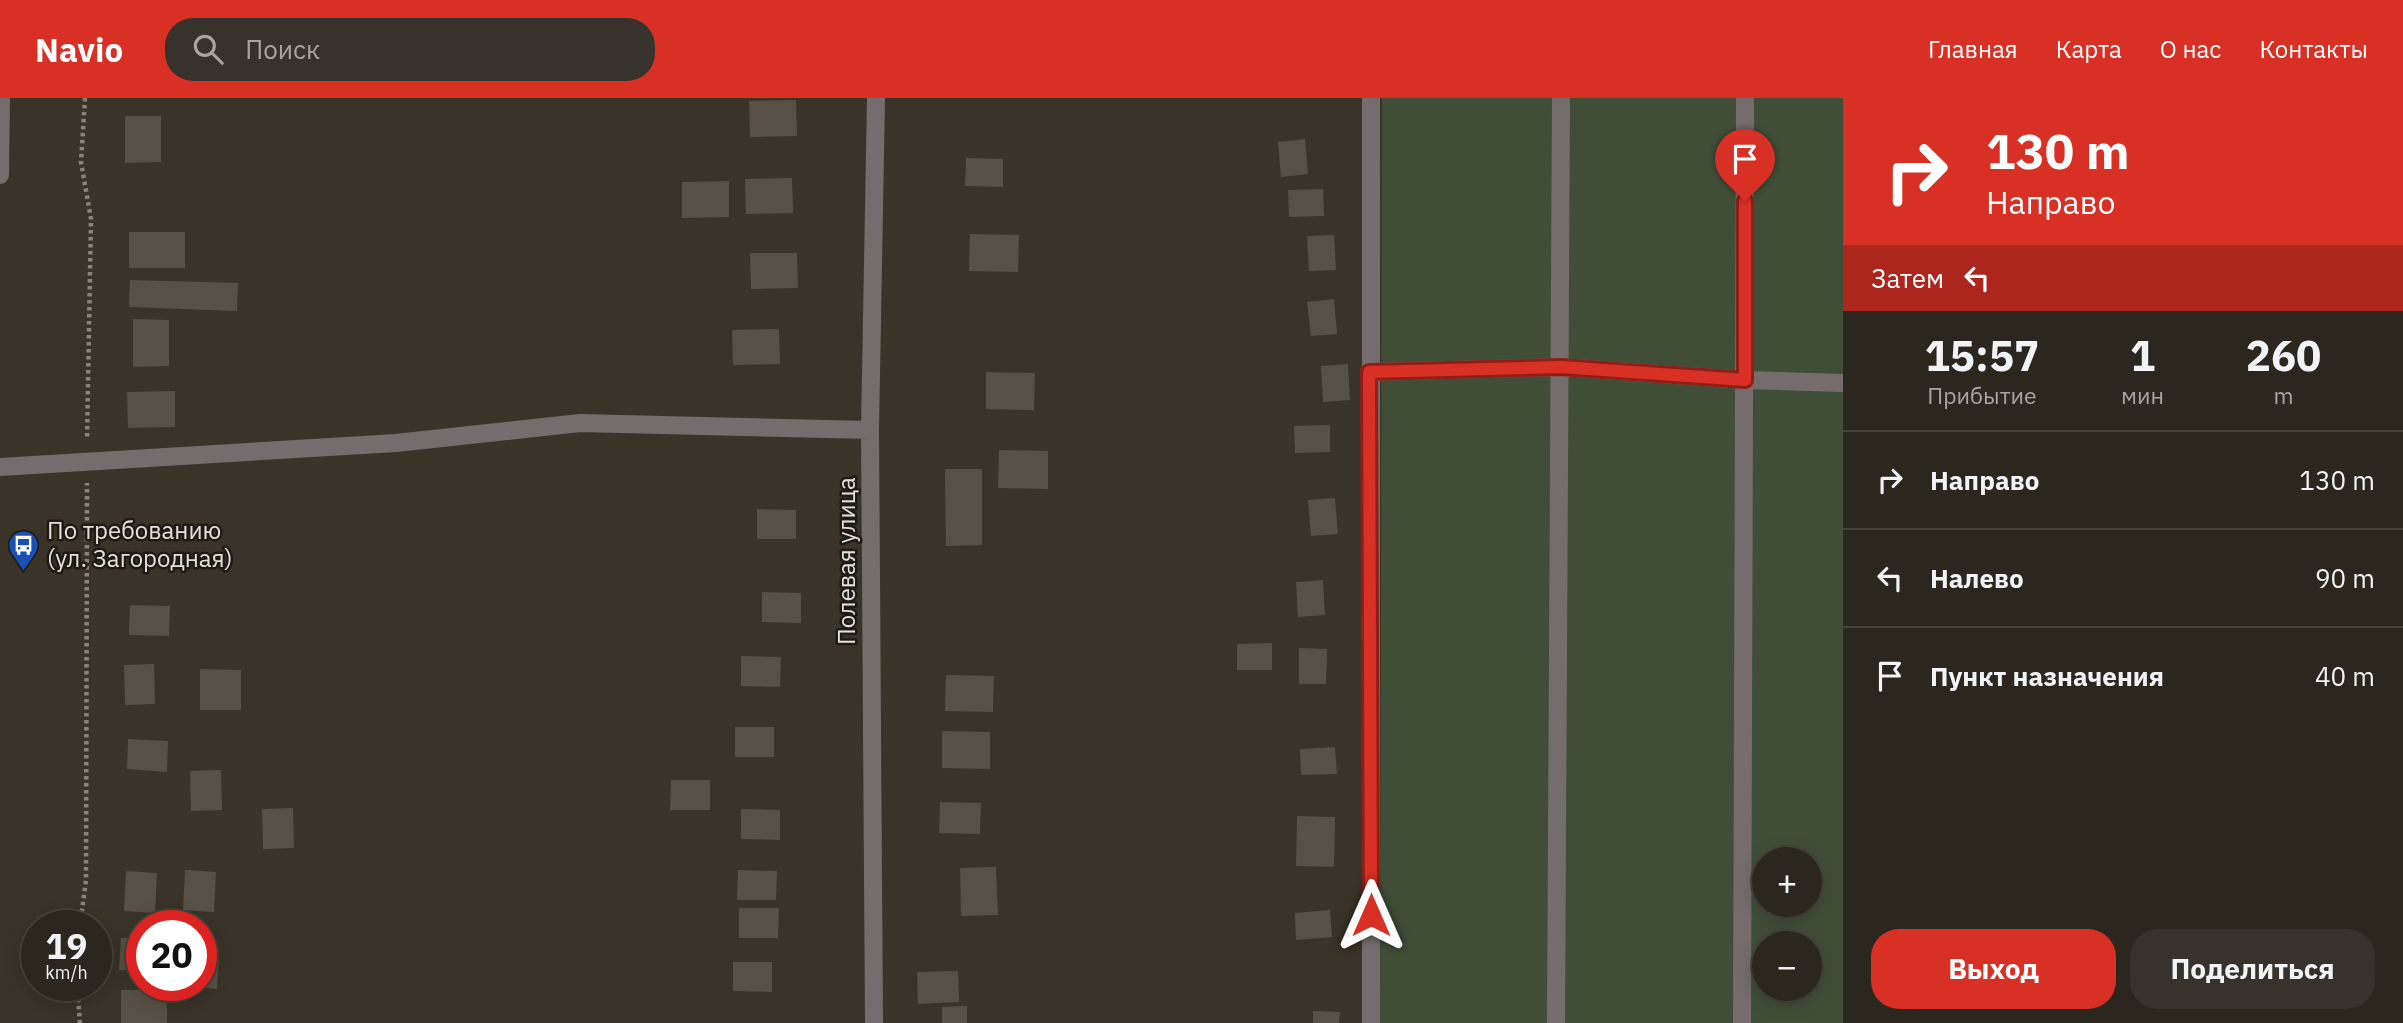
<!DOCTYPE html>
<html lang="ru">
<head>
<meta charset="utf-8">
<style>
	:root { --surface:#2b261e; --page:#37322b; --text:#f1f3f6; --muted:#a6a5a4; --line:#47433c; --accent:#d93025 }
	body { margin:0; font-family:"IBM Plex Sans",sans-serif; background:var(--page); color:var(--text); height:100vh; display:flex; flex-direction:column; font-size:26px; white-space:nowrap }
	* { box-sizing:border-box; margin:0 }
	p { font-size:23px; color:var(--muted) }
	.icon { flex:none; width:38px; height:38px; fill:none; stroke:currentColor; stroke-width:2; stroke-linecap:round; stroke-linejoin:round }
	.map { position:relative; flex:1; overflow:hidden }
	.sheet { display:flex; flex-direction:column; background:var(--surface); width:560px }
	.sheet>* { flex:none }
	.top-card { background:#d93025; color:#fff; overflow:hidden }
	.fabs { position:absolute; left:1752px; top:749px; display:grid; gap:14px }
	.fabs a { display:grid; place-items:center; width:70px; height:70px; border-radius:50%; background:var(--surface); box-shadow:0 4px 18px #0003,0 0 0 2px var(--line); font-size:35px }
	.speed { position:absolute; left:21px; top:812px; display:flex; gap:14px; font-size:35px; font-weight:700; text-align:center }
	.speed>* { display:grid; place-content:center; width:91px; height:91px; border-radius:50%; background:var(--surface); box-shadow:0 4px 18px #0003,0 0 0 2px var(--line); line-height:1 }
	.speed small { font-size:18px; font-weight:400 }
	.speed .limit { border:10px solid #d22; background:#fff; color:#111 }
	.pin { position:absolute; display:grid; place-items:center; width:60px; height:60px; color:#fff; margin:-72px -30px; border-radius:50% 50% 50% 0; rotate:-45deg; box-shadow:0 0 7px #0007 }
	.pin .icon { rotate:45deg }
	.me { position:absolute; width:77px; margin:-38px; rotate:0deg; stroke-linejoin:round; filter:drop-shadow(0 0 5px #0008) }
	.turn { display:flex; align-items:center; gap:24px; height:147px; padding:0 28px; font-size:32px }
	.turn .icon { width:91px; height:91px; stroke-width:2.5 }
	.turn b { display:block; font-size:49px; line-height:60px }
	.then { display:flex; align-items:center; height:66px; padding:0 28px; background:#0003; gap:14px; font-size:26px }
	.eta { display:flex; justify-content:space-evenly; align-items:center; height:119px; text-align:center }
	.eta b { font-size:42px; font-weight:800; line-height:49px }
	.cta { display:flex; gap:14px; margin-top:auto; padding:14px 28px }
	.cta a { flex:1; height:80px; border-radius:28px; background:var(--accent); color:#fff; font-size:28px; font-weight:800; line-height:80px; text-align:center }
	.cta a+a { background:var(--page); color:var(--text) }
	ul { padding:0; list-style:none }
	li { display:flex; align-items:center; gap:21px; height:98px; padding:0 28px; border-top:2px solid var(--line) }
	li div { flex:1 }
	li b { display:block; font-size:26px }
	li em { font-style:normal }
	header { display:flex; align-items:center; gap:42px; box-sizing:border-box; height:98px; padding:0 35px; background:var(--accent); color:#fff }
	header strong { font-size:33px }
	nav { display:flex; gap:38px; margin-inline-start:auto; font-size:24px }
	.search { width:490px; height:63px; background:var(--page); display:flex; align-items:center; gap:18px; box-sizing:border-box; padding:0 24px; border-radius:28px; color:var(--muted); font-size:26px }
	main { display:flex; flex:1; min-height:0 }
	.map>svg:first-child { display:block }
	.green { fill:#404e38; fill-rule:evenodd }
	.building { fill:#575145 }
	.lines { fill:none; stroke-linecap:round; stroke-linejoin:round }
	.path { stroke:#89847b; stroke-width:4.5; stroke-dasharray:3.5 3.5; stroke-linecap:butt }
	.minor { stroke:#756d6d; stroke-width:18 }
	.route-casing { stroke:#8d1f18; stroke-width:18 }
	.route { stroke:#d93025; stroke-width:12 }
	.labels { text-anchor:middle; stroke-width:5; stroke-linejoin:round; paint-order:stroke }
	.poi-label { font-size:24px; fill:#e3dfd8; stroke:#1e1b16; text-anchor:start }
	.street-label { font-size:24px; fill:#e3dfd8; stroke:#1e1b16 }
</style>
</head>
<body>
<header>
<strong>Navio</strong>
<div class="search"><svg class="icon" aria-label="search" viewBox="0 0 24 24"><circle cx="10" cy="10" r="6"/><path d="M15 15l6 6"/></svg>Поиск</div>
<nav><a>Главная</a><a>Карта</a><a>О нас</a><a>Контакты</a></nav>
</header>
<main>
<div class="map">
<svg width="1843" height="925" viewBox="0 0 1843 925">
	<rect width="100%" height="100%" fill="#393328"/>
	<path class="green" d="M1382,0h461v925h-463zM1764,761h46v46h-46zM1764,845h46v46h-46z"/>
	<path class="building" d="M796,2l1,36 -47,1 -1,-36z
		M125,18h36v46l-36,1z
		M1305,41l3,35 -27,3 -3,-35z
		M966,60l37,1v28l-38,-1z
		M792,80l1,35 -47,1 -1,-35z
		M729,83v36l-47,1v-36z
		M1323,91l1,27 -35,1 -1,-27z
		M129,134h56v36h-56z
		M970,136l49,1 -1,37 -49,-1z
		M1334,137l2,35 -27,1 -2,-35z
		M750,155h47l1,35 -47,1z
		M130,182l108,3 -1,28 -108,-4z
		M1334,201l3,35 -26,2 -4,-34z
		M133,221l36,1v46l-36,1z
		M779,231l1,35 -47,1 -1,-35z
		M1348,266l2,36 -27,2 -2,-36z
		M986,274l49,1 -1,37 -48,-1z
		M175,293v36l-47,1 -1,-36z
		M1330,327v27l-35,1 -1,-27z
		M999,352l49,1v38l-50,-1z
		M945,371h37v76l-36,1z
		M1335,400l3,36 -27,2 -3,-36z
		M757,411l39,1v29h-39z
		M1323,482l2,35 -27,2 -2,-35z
		M762,494l39,1v30l-39,-1z
		M130,507l40,1 -1,30 -40,-1z
		M1272,545v27h-35v-26z
		M1299,550l28,1 -1,35h-27z
		M741,558l40,1 -1,30 -39,-1z
		M154,566l1,40 -30,1 -1,-40z
		M200,571l41,1v40h-41z
		M946,577l48,1 -1,36 -48,-1z
		M735,629h39v30h-39z
		M942,633l48,1v37l-48,-1z
		M128,641l40,2 -1,31 -40,-3z
		M1335,649l2,27 -36,1 -1,-26z
		M221,672l1,40 -31,1 -1,-40z
		M671,682h39v30h-40z
		M940,704l41,1 -1,31 -41,-1z
		M293,710l1,40 -31,1 -1,-40z
		M741,711l39,1v30l-39,-1z
		M1297,718l38,1 -1,50 -38,-1z
		M996,769l2,48 -37,1 -1,-48z
		M185,772l31,2 -2,40 -31,-2z
		M738,772l39,1 -1,29h-39z
		M126,773l31,2 -2,40 -31,-2z
		M739,810h40l-1,30h-39z
		M1330,812l2,27 -36,3 -1,-27z
		M121,840h21v33l-23,-1z
		M201,859l18,1 -2,31 -22,-2v-2h6z
		M733,864h39v30l-39,-1z
		M958,873l1,31 -41,2 -1,-32z
		M121,892h46v33h-46z
		M967,908v17h-25v-16z
		M1313,913l27,1 -1,11h-26z"/>
	<g class="lines">
		<path class="path" d="M85,0l-4,64 10,57 -4,220
			M80,828l6,-46 1,-397
			M77,887l3,38"/>
		<path class="minor" d="M1371,0v925
			M0,77l1,-77
			M1369,274l192,-5 184,13 98,3
			M0,369l396,-24 184,-20 290,7
			M874,925l-4,-593 6,-332
			M1556,925l5,-925
			M1742,925l3,-925"/>
	</g>
	<g class="lines">
		<defs>
			<path id="route" d="M1371,817l-2,-543 192,-5 184,13v-179"/>
		</defs>
		<use href="#route" class="route-casing"/>
		<use href="#route" class="route"/>
	</g>
	<defs>
		<symbol id="bus-pin" viewBox="-11 -11 22 30"><path d="M0 17L-7.5 6A9.5 9.5 0 1 1 7.5 6Z" fill="#1a4fb4" stroke="#1e1b16"/><path d="M-5-6H5V4H4V6H2V4H-2V6H-4V4H-5ZM-3.5-4V0h7V-4ZM-3.5 1.2v1.5H-2V1.2ZM2 1.2v1.5H3.5V1.2Z" fill="#fff"/></symbol>
	</defs>
	<g fill-rule="evenodd">
		<use href="#bus-pin" x="6" y="430" width="35" height="47"/>
	</g>
	<g class="labels">
		<g class="poi-label">
			<text x="47" y="441">По требованию<tspan x="47" dy="28">(ул. Загородная)</tspan></text>
		</g>
		<g class="street-label">
			<text transform="translate(847 463) rotate(-90)" y="8">Полевая улица</text>
		</g>
	</g>
</svg>
<div class="fabs">
<a>+</a>
<a>−</a>
</div>
<div class="speed"><div>19<small>km/h</small></div><div class="limit">20</div></div>
<div class="pin" style="left:1745px;top:103px;background:#d93025"><svg class="icon" aria-label="arrive" viewBox="0 0 24 24"><path d="M6 21V4h12l-3 4 3 4H6"/></svg></div>
<svg class="me" style="left:1371px;top:817px" viewBox="-20 -20 40 40"><path d="M0-17L14 15 0 8-14 15z" fill="#d93025" stroke="#fff" stroke-width="4"/></svg>
</div>
<section class="sheet">
<div class="top-card">
<div class="turn"><svg class="icon" aria-label="right" viewBox="0 0 24 24"><path d="M7 20v-9h11M14 6l5 5-5 5"/></svg><div><b>130 m</b>Направо</div></div>
<div class="then">Затем<svg class="icon" aria-label="left" viewBox="0 0 24 24"><path d="M17 20v-9H6M10 6l-5 5 5 5"/></svg></div>
</div>
<div class="eta">
<div><b>15:57</b><p>Прибытие</p></div>
<div><b>1</b><p>мин</p></div>
<div><b>260</b><p>m</p></div>
</div>
<ul>
<li><svg class="icon" aria-label="right" viewBox="0 0 24 24"><path d="M7 20v-9h11M14 6l5 5-5 5"/></svg><div><b>Направо</b></div><em>130 m</em></li>
<li><svg class="icon" aria-label="left" viewBox="0 0 24 24"><path d="M17 20v-9H6M10 6l-5 5 5 5"/></svg><div><b>Налево</b></div><em>90 m</em></li>
<li><svg class="icon" aria-label="arrive" viewBox="0 0 24 24"><path d="M6 21V4h12l-3 4 3 4H6"/></svg><div><b>Пункт назначения</b></div><em>40 m</em></li>
</ul>
<div class="cta"><a>Выход</a><a>Поделиться</a></div>
</section>
</main>
</body>
</html>
